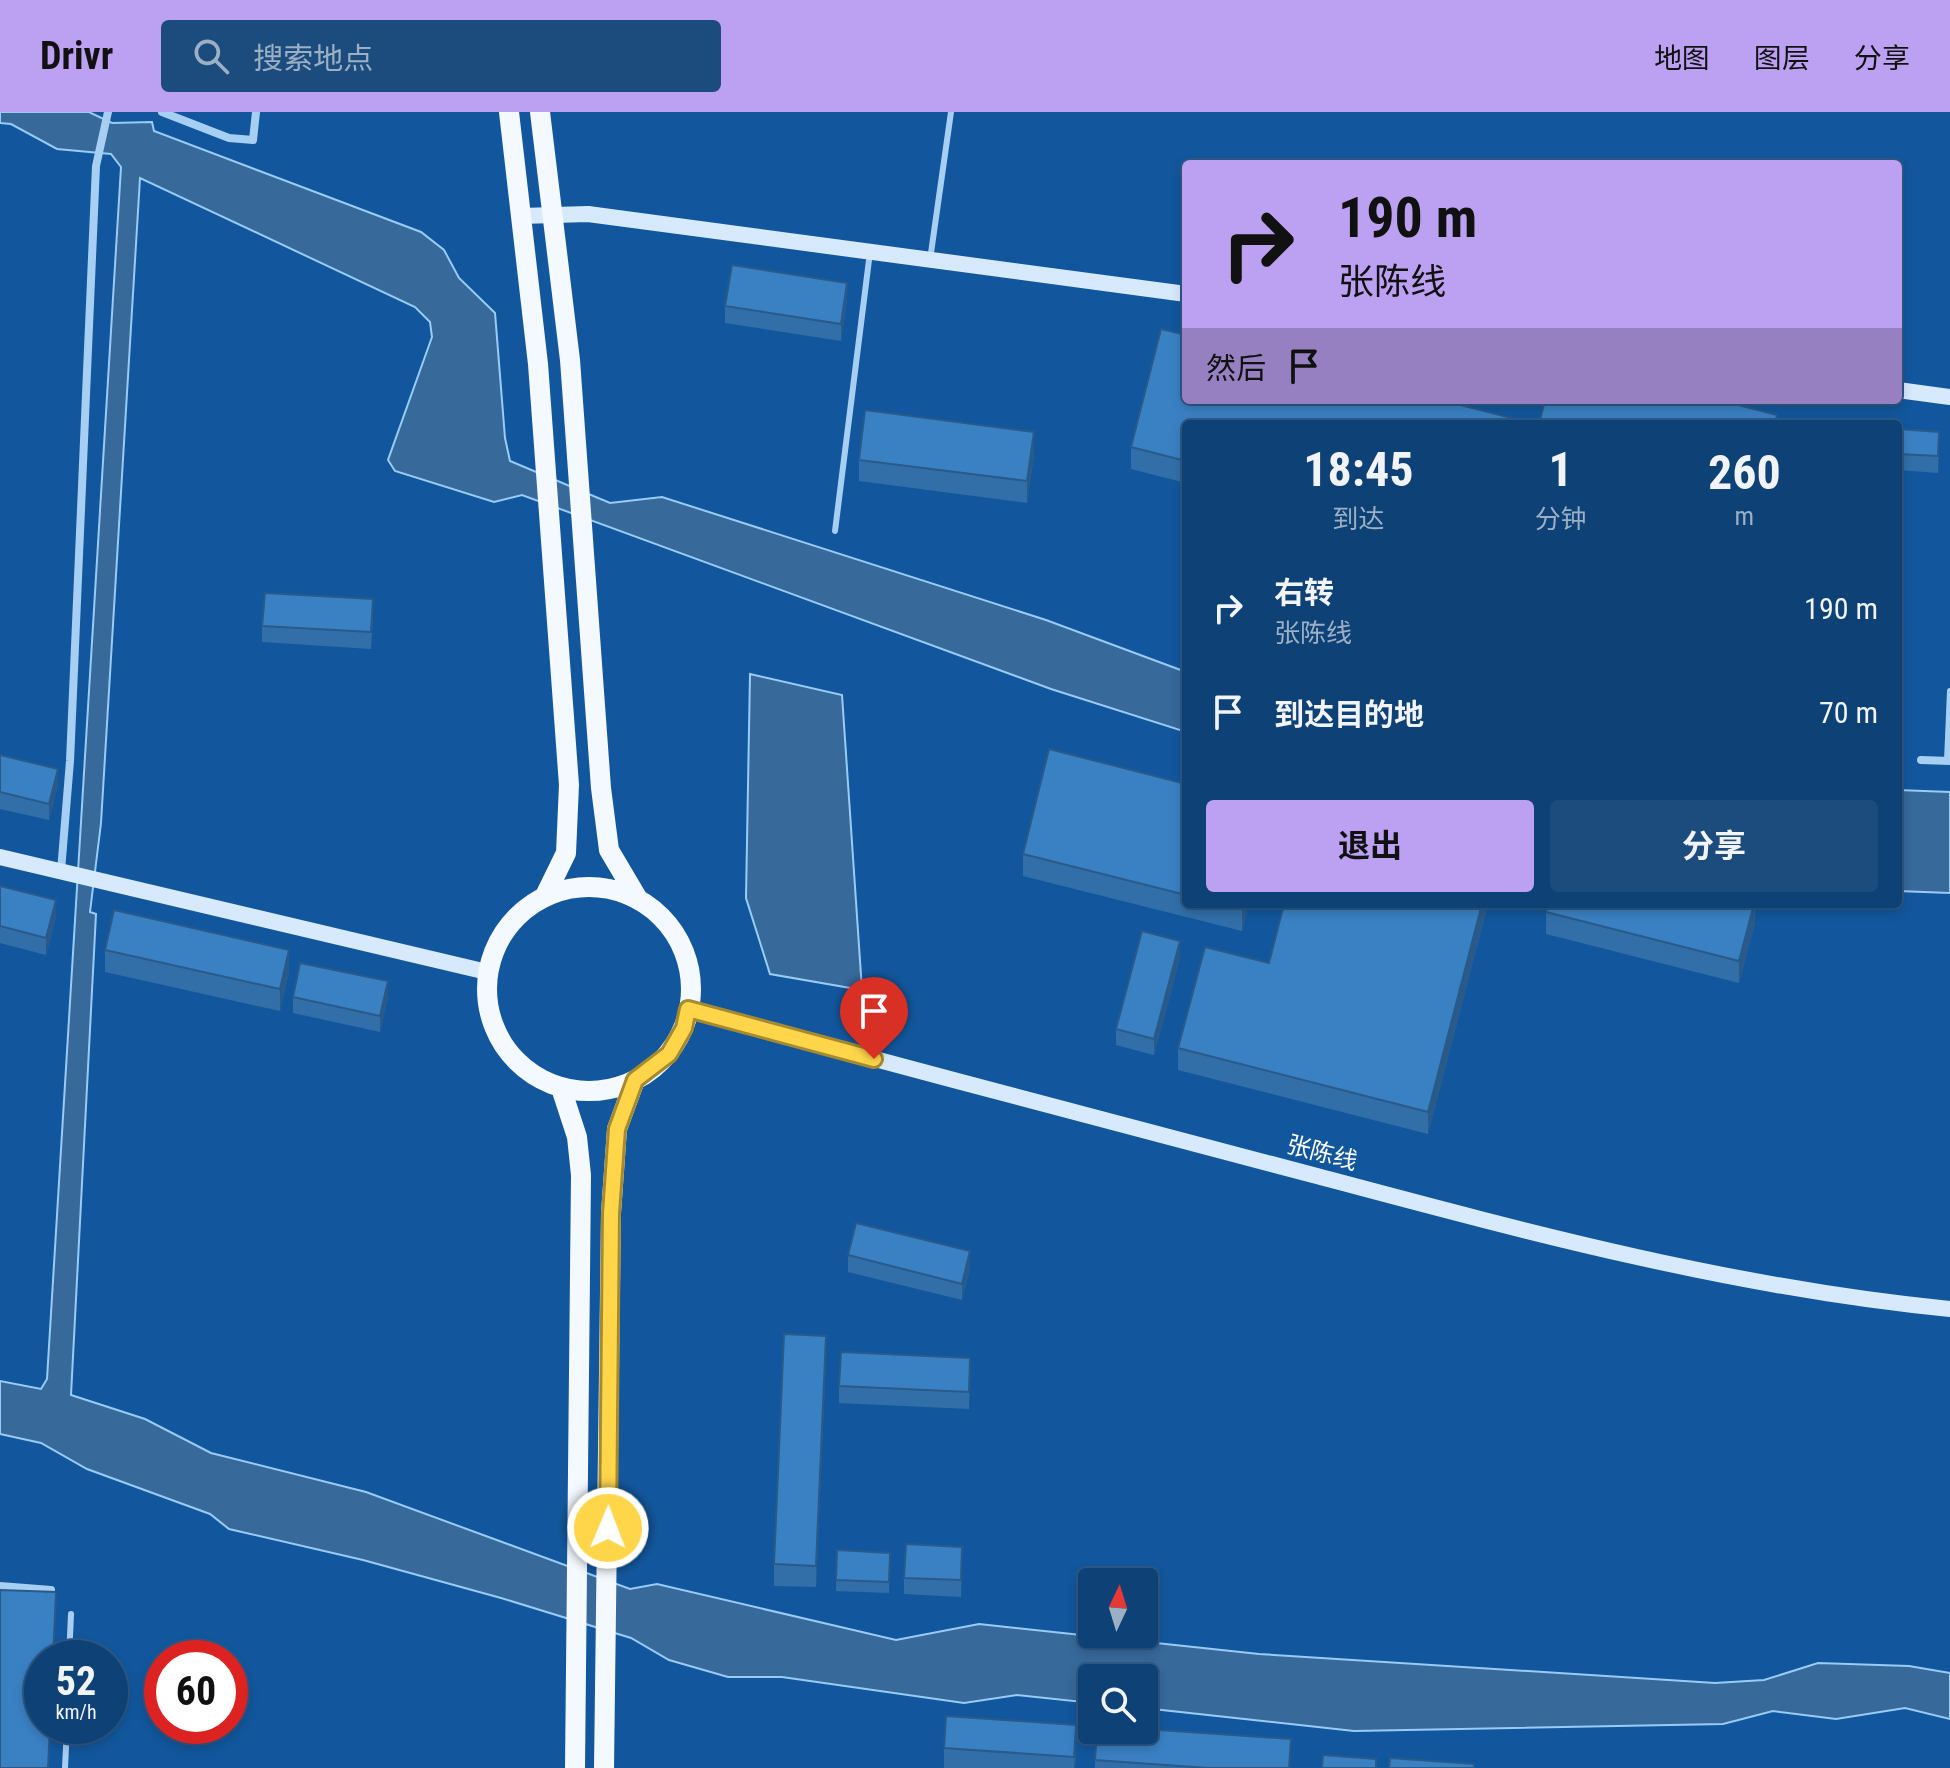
<!DOCTYPE html>
<html lang="zh">
<head>
<meta charset="utf-8">
<style>
	:root { --surface:#0e4176; --page:#1c4c7e; --text:#f1f3f6; --muted:#9bafc5; --line:#2e5a88; --accent:#bca0f2 }
	body { margin:0; font-family:"Roboto Condensed","Noto Sans SC",sans-serif; background:var(--page); color:var(--text); height:100vh; display:flex; flex-direction:column; font-size:30px; white-space:nowrap }
	* { box-sizing:border-box; margin:0 }
	p { font-size:26px; color:var(--muted) }
	.icon { flex:none; width:44px; height:44px; fill:none; stroke:currentColor; stroke-width:2; stroke-linecap:round; stroke-linejoin:round }
	.map { position:relative; flex:1; overflow:hidden }
	.drawer { position:absolute; left:1182px; top:308px; width:720px; height:488px; display:flex; flex-direction:column; background:var(--surface); border-radius:8px; box-shadow:0 4px 12px #0003,0 0 0 2px var(--line) }
	.drawer>* { flex:none }
	.banner { position:absolute; left:1182px; top:48px; width:720px; height:244px; border-radius:8px; box-shadow:0 4px 12px #0003,0 0 0 2px var(--line); background:#bca0f2; color:#111; overflow:hidden }
	.needle { width:52px; rotate:4deg }
	.buttons { position:absolute; left:1078px; top:1456px; display:grid; gap:16px }
	.buttons a { display:grid; place-items:center; width:80px; height:80px; border-radius:8px; background:var(--surface); box-shadow:0 4px 12px #0003,0 0 0 2px var(--line); font-size:40px }
	.speed { position:absolute; left:24px; top:1528px; display:flex; gap:16px; font-size:40px; font-weight:700; text-align:center }
	.speed>* { display:grid; place-content:center; width:104px; height:104px; border-radius:50%; background:var(--surface); box-shadow:0 4px 12px #0003,0 0 0 2px var(--line); line-height:1 }
	.speed small { font-size:20px; font-weight:400 }
	.speed .limit { border:12px solid #d22; background:#fff; color:#111 }
	.pin { position:absolute; display:grid; place-items:center; width:68px; height:68px; color:#fff; margin:-82px -34px; border-radius:50% 50% 50% 0; rotate:-45deg; box-shadow:0 0 8px #0007 }
	.pin .icon { rotate:45deg }
	.me { position:absolute; width:88px; margin:-44px; rotate:1deg; stroke-linejoin:round; filter:drop-shadow(0 0 6px #0008) }
	.turn { display:flex; align-items:center; gap:28px; height:168px; padding:0 24px; font-size:36px }
	.turn .icon { width:104px; height:104px; stroke-width:2.5 }
	.turn b { display:block; font-size:56px; line-height:68px }
	.then { display:flex; align-items:center; height:76px; padding:0 24px; background:#0003; gap:16px; font-size:30px }
	.eta { display:flex; justify-content:space-evenly; align-items:center; height:136px; text-align:center }
	.eta b { font-size:48px; font-weight:700; line-height:56px }
	.cta { display:flex; gap:16px; margin-top:auto; padding:16px 24px }
	.cta a { flex:1; height:92px; border-radius:8px; background:var(--accent); color:#111; font-size:32px; font-weight:700; line-height:92px; text-align:center }
	.cta a+a { background:var(--page); color:var(--text) }
	ul { padding:0; list-style:none }
	li { display:flex; align-items:center; gap:24px; height:104px; padding:0 24px }
	li div { flex:1 }
	li b { display:block; font-size:30px }
	li em { font-style:normal }
	header { display:flex; align-items:center; gap:48px; box-sizing:border-box; height:112px; padding:0 40px; background:var(--accent); color:#111 }
	header strong { font-size:38px }
	nav { display:flex; gap:44px; margin-inline-start:auto; font-size:28px }
	.search { width:560px; height:72px; background:var(--page); display:flex; align-items:center; gap:20px; box-sizing:border-box; padding:0 28px; border-radius:8px; color:var(--muted); font-size:30px }
	.map>svg:first-child { display:block }
	.water { fill:#37699b; stroke:#99cbf7; stroke-width:2 }
	.lines { fill:none; stroke-linecap:round; stroke-linejoin:round }
	.lane { stroke:#a7cff4; stroke-width:6 }
	.street { stroke:#a7cff4; stroke-width:8 }
	.secondary { stroke:#d7eafd; stroke-width:16 }
	.primary { stroke:#f4f9ff; stroke-width:20 }
	.wall { fill:#326fa9 }
	.shaded-wall { fill:#295a89 }
	.building { fill:#3a81c4; stroke:#295a89; stroke-width:2 }
	.route-casing { stroke:#a68a30; stroke-width:20 }
	.route { stroke:#ffd54a; stroke-width:14 }
	.labels { text-anchor:middle; stroke-width:7; stroke-linejoin:round; paint-order:stroke }
	.street-label { font-size:24px; fill:#fff; stroke:#12579d }
</style>
</head>
<body>
<header>
<strong>Drivr</strong>
<div class="search"><svg class="icon" aria-label="search" viewBox="0 0 24 24"><circle cx="10" cy="10" r="6"/><path d="M15 15l6 6"/></svg>搜索地点</div>
<nav><a>地图</a><a>图层</a><a>分享</a></nav>
</header>
<div class="map">
<svg width="1950" height="1656" viewBox="0 0 1950 1656">
	<rect width="100%" height="100%" fill="#12579d"/>
	<path class="water" d="M0,0h89l23,11 40,-1 2,9 267,101 23,18 15,28 36,35 10,125 5,23 100,42 52,-6 384,123 140,52v60l-135,-43 -529,-194 -28,7 -99,-31 -7,-11 44,-123 -2,-15 -15,-15 -275,-129 -39,645 -11,89 6,2 -25,481 74,24 66,34 155,39 264,97 27,-5 239,56 83,-16 280,30 456,29 49,-3 54,-17 91,3 41,7v46l-45,-11 -69,11 -63,-8 -50,13 -369,7 -210,-23v-30h-52v25l-75,-8 -53,8 -182,-26h-54l-59,-17 -38,-22 -130,-40 -138,-38 -134,-31 -19,-15 -123,-45 -46,-26 -41,-9v-53l41,8 6,-10 74,-1212 -10,-13 -54,-5 -46,-25 -11,-1z
		M750,562l92,21 20,295 -92,-16 -24,-76z
		M1898,678l52,2v101l-52,-2z"/>
	<g class="lines">
		<path class="lane" d="M930,148l21,-148
			M835,419l35,-279
			M1947,649l3,-70
			M69,1546l2,-44
			M65,1656l2,-42"/>
		<path class="street" d="M162,0l67,26 24,2 3,-28
			M1921,648l29,1
			M61,759l9,-110 26,-595 12,-54
			M0,1474l51,4"/>
		<path class="secondary" d="M521,104l67,-2 598,80
			M1898,278l52,7
			M0,745l487,115
			M688,897c208,56 417,111 625,166 210,56 420,113 637,134"/>
		<path class="primary" d="M509,0l29,252 31,421 -3,68 -21,43
			M540,0l30,248 31,428 8,62 29,49
			M487 877a102 102 0 1 1 204 0a102 102 0 1 1-204 0Z
			M561,976l16,49 4,38 -6,593
			M604,1656l7,-555 6,-84 18,-49"/>
	</g>
	<path class="wall" d="M847,187l-6,42 -116,-18v-17z
		M1186,312v59l-55,-14v-22z
		M1898,317l41,19 -1,25 -40,-3z
		M1034,342l-7,49 -168,-22v-21z
		M373,503l-2,34 -109,-7v-16z
		M0,643l58,30 -9,35 -49,-11z
		M1186,672v120h63l-7,27 -219,-55v-22z
		M0,774l56,31 -10,38 -46,-12z
		M1488,792l-60,230 -250,-64v-22l91,-85z
		M1755,792v19l-16,60 -193,-49v-22z
		M105,838l184,22 -9,39 -175,-39z
		M1180,846l-26,97 -38,-10v-16z
		M293,885l95,1 -8,34 -87,-19z
		M848,1143l122,13 -8,32 -114,-28z
		M826,1246l-10,229 -42,-1v-22z
		M970,1263l-1,34 -130,-6v-17z
		M837,1438l53,3 -1,40 -53,-2z
		M962,1452l-1,33 -57,-3v-16z
		M944,1636l132,9 -1,11h-131z
		M1095,1648l196,8h-196z"/>
	<path class="shaded-wall" d="M847,171v16l-6,42v-17z
		M1034,320v22l-7,49v-22z
		M58,657v16l-9,35v-16z
		M56,788v17l-10,38v-17z
		M1244,792h5l-7,27v-22z
		M1482,792h6l-60,230v-22z
		M1754,792l1,19 -16,60v-22z
		M1180,829v17l-26,97v-16z
		M289,838v22l-9,39v-22z
		M388,869v17l-8,34v-16z
		M970,1139v17l-8,32v-16z
		M826,1224v22l-10,229v-21z
		M1076,1613v32l-1,11h-1z"/>
	<path class="building" d="M732,153l115,18 -6,41 -116,-18z
		M1161,217l25,6v65h255l94,24h-349v37l-55,-14z
		M1545,288h174l58,15 -2,9h-236z
		M865,298l169,22 -7,49 -168,-21z
		M1898,317l41,3 -1,24 -40,-2z
		M265,481l108,6 -2,33 -109,-6z
		M1049,637l137,35v111l-163,-41z
		M0,643l58,14 -9,35 -49,-12z
		M0,774l56,14 -10,38 -46,-12z
		M1222,792h22l-2,5z
		M1284,792h198l-54,208 -250,-64 27,-101 64,16z
		M1548,792h206l-15,57 -193,-49z
		M114,798l175,40 -9,39 -175,-39z
		M1142,819l38,10 -26,98 -38,-10z
		M300,851l88,18 -8,35 -87,-19z
		M856,1111l114,28 -8,33 -114,-29z
		M784,1222l42,2 -10,230 -42,-2z
		M841,1240l129,6 -1,34 -130,-6z
		M906,1432l56,3 -1,33 -57,-2z
		M837,1438l53,3 -1,29 -53,-2z
		M0,1478l56,2 -3,66h-11v68h8l-2,42h-48z
		M946,1604l130,9 -2,32 -130,-9z
		M1144,1617l147,10 -2,29h-81l-113,-8 2,-30z
		M1323,1643l53,4v9h-54z
		M1390,1646l84,6v4h-85z"/>
	<g class="lines">
		<defs>
			<path id="route" d="M608,1416l3,-315 6,-84 18,-49 34,-26 15,-26 4,-19 186,50"/>
		</defs>
		<use href="#route" class="route-casing"/>
		<use href="#route" class="route"/>
	</g>
	<g class="labels">
		<g class="street-label">
			<text transform="translate(1322 1041) rotate(15)" y="8">张陈线</text>
		</g>
	</g>
</svg>
<div class="buttons">
<a><svg class="needle" viewBox="-14 -14 28 28"><path d="M0-13l5 13h-10z" fill="#e53935"/><path d="M0 13l5-13h-10z" fill="#9bafc5"/></svg></a>
<a><svg class="icon" aria-label="search" viewBox="0 0 24 24"><circle cx="10" cy="10" r="6"/><path d="M15 15l6 6"/></svg></a>
</div>
<div class="speed"><div>52<small>km/h</small></div><div class="limit">60</div></div>
<div class="pin" style="left:874px;top:947px;background:#d93025"><svg class="icon" aria-label="arrive" viewBox="0 0 24 24"><path d="M6 21V4h12l-3 4 3 4H6"/></svg></div>
<svg class="me" style="left:608px;top:1416px" viewBox="-20 -20 40 40"><circle r="17" fill="#ffd54a" stroke="#fff" stroke-width="3"/><path d="M0-11L8 9 0 5-8 9z" fill="#fff"/></svg>
<div class="banner">
<div class="turn"><svg class="icon" aria-label="right" viewBox="0 0 24 24"><path d="M7 20v-9h11M14 6l5 5-5 5"/></svg><div><b>190 m</b>张陈线</div></div>
<div class="then">然后<svg class="icon" aria-label="arrive" viewBox="0 0 24 24"><path d="M6 21V4h12l-3 4 3 4H6"/></svg></div>
</div>
<section class="drawer">
<div class="eta">
<div><b>18:45</b><p>到达</p></div>
<div><b>1</b><p>分钟</p></div>
<div><b>260</b><p>m</p></div>
</div>
<ul>
<li><svg class="icon" aria-label="right" viewBox="0 0 24 24"><path d="M7 20v-9h11M14 6l5 5-5 5"/></svg><div><b>右转</b><p>张陈线</p></div><em>190 m</em></li>
<li><svg class="icon" aria-label="arrive" viewBox="0 0 24 24"><path d="M6 21V4h12l-3 4 3 4H6"/></svg><div><b>到达目的地</b></div><em>70 m</em></li>
</ul>
<div class="cta"><a>退出</a><a>分享</a></div>
</section>
</div>
</body>
</html>
